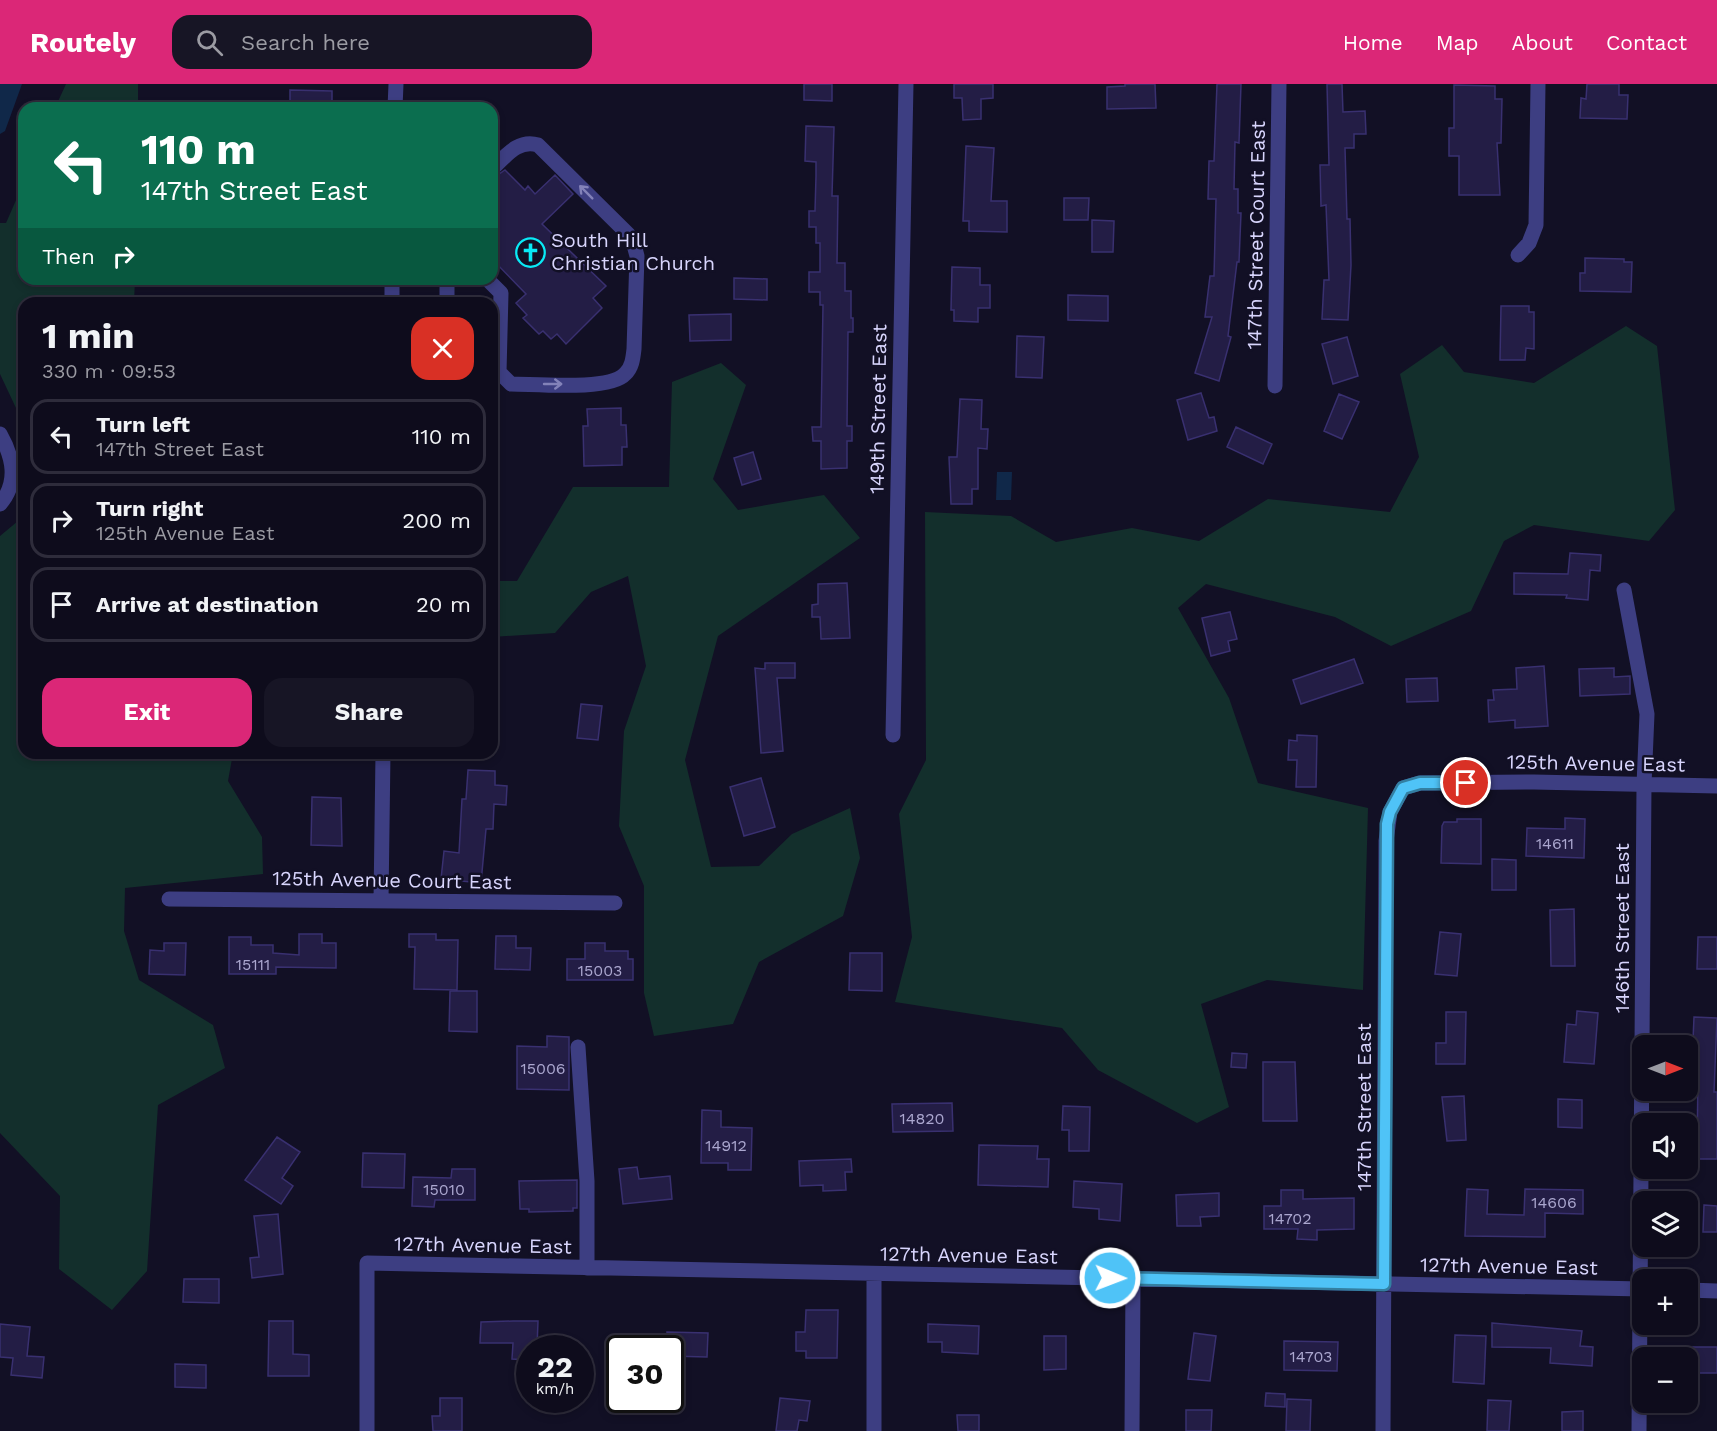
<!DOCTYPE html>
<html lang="en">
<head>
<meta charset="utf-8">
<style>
	:root { --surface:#0e0c1c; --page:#171525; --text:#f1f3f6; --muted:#9b9ba3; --line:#2e2c3b; --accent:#db2777 }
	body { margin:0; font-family:"Work Sans",sans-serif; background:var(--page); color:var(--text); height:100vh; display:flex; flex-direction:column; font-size:22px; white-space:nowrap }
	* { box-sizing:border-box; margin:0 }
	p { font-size:20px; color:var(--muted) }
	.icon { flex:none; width:33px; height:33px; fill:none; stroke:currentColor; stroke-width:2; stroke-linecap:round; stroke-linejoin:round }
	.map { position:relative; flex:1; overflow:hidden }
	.side { position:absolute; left:18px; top:213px; width:480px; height:462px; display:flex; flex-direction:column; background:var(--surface); border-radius:18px; box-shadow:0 3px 9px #0003,0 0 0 2px var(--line) }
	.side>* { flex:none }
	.guide { position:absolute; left:18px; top:18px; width:480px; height:183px; border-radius:18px; box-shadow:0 3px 9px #0003,0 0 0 2px var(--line); background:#0b6e4f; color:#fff; overflow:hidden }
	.needle { width:39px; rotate:90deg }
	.tools { position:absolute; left:1632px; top:951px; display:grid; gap:12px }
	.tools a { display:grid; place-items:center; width:66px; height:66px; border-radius:12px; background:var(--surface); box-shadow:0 3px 9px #0003,0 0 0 2px var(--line); font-size:30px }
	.speed { position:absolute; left:516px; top:1251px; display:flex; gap:12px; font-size:30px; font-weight:700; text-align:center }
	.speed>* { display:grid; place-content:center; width:78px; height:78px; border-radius:50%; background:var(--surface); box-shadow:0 3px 9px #0003,0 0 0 2px var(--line); line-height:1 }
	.speed small { font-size:15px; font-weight:400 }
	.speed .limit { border:3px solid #111; border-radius:9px; background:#fff; color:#111 }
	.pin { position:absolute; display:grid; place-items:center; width:51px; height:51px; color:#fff; margin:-26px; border:3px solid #fff; border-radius:50%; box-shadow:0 2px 6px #0007 }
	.me { position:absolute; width:66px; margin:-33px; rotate:91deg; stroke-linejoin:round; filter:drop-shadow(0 0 4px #0008) }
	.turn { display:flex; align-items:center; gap:21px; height:126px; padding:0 24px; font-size:27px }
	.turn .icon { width:78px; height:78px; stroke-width:2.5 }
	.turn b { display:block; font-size:42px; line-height:51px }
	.then { display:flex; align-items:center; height:57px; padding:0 24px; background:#0003; gap:12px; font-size:22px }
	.round { display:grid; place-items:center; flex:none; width:63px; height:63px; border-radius:18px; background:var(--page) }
	.head { display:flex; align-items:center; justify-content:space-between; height:102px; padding:0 24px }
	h1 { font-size:36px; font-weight:700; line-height:45px }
	.button { display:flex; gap:12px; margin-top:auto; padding:12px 24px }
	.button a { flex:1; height:69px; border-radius:18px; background:var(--accent); color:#fff; font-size:24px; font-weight:700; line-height:69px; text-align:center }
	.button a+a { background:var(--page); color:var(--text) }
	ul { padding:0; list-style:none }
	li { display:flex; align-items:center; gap:18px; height:75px; margin:0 12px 9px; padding:0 12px; border:3px solid var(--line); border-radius:18px }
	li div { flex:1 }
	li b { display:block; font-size:22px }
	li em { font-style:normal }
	header { display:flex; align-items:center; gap:36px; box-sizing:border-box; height:84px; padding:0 30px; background:var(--accent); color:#fff }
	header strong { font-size:28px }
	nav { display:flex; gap:33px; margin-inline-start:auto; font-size:21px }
	.search { width:420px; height:54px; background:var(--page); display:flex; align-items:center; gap:15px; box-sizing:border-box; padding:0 21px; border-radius:18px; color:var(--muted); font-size:22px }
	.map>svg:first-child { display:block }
	.green { fill:#132f2c }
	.water { fill:#102849 }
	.building { fill:#231d45; stroke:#393070; stroke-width:1.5 }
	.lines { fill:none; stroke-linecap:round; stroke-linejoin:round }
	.minor { stroke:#3d3e82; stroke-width:15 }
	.oneway { stroke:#8382b9 }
	.route-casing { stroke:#337fa1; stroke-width:15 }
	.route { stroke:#4fc3f7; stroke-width:10 }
	.labels { text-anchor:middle; stroke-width:5; stroke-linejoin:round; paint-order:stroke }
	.number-label { font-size:16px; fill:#aba7cf }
	.street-label { font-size:20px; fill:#d8d5fd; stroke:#121025 }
	.poi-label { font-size:20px; fill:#d8d5fd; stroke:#121025; text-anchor:start }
</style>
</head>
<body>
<header>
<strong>Routely</strong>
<div class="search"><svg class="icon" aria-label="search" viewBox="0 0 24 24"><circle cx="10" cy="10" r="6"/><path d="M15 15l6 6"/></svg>Search here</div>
<nav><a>Home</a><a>Map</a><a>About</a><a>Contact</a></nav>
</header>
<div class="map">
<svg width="1717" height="1347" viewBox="0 0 1717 1347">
	<rect width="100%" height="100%" fill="#121025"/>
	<path class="green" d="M66,0h72v24h-83z
		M24,98v97h111l-1,24h-110v122l-24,-51v-151h6z
		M1626,242l31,20 18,164 -26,31 -115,-16 -30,16 -33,70 -80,35 -56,-29 -129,-33 -28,24 51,90 29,85 110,25 -5,182 -96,-10 -66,24 28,103 -32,16 -99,-53 -36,-42 -167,-26 17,-65 -13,-123 27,-54 -1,-248 86,4 45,26 76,-14 67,13 69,-42 122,13 29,-55 -19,-83 42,-29 22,27 70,11z
		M721,279l25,22 -33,94 25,31 86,-15 36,43 -142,98 -33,124 26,107 48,-1 33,-32 58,-26 10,50 -17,58 -84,46 -26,62 -79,12 -10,-43v-107l-25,-60 5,-95 22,-65 -18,-90 -37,16 -36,41 -63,4v-56h25l56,-94h96l3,-105z
		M24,432v237h209l-5,28 34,56 1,37 -138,14 -1,43 15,49 74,45 12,43 -67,37 -11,166 -35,39 -53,-41 1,-73 -60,-63v-597z"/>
	<path class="water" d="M0,0h22l-17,47 -5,3z
		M997,388h15l-1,28h-15z"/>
	<path class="building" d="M804,0h28v17l-28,-1z
		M954,0h39v14l-12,1v20l-18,1 -1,-22h-8z
		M1125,0h30l1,24 -49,1v-22l18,-1z
		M1217,0h24l-2,59 -4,-1 -1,47h4v24h3l-2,49h-2l-9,74 3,1 -12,44 -24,-8 17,-56h-7l5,-41h4l2,-77h-8l1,-38h5z
		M1327,0h15l1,28 22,-1 1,23h-12v14h-9l2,71h3l1,46 -3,55 -26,-1 2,-39h5l-3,-75 -5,1 -1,-41h9z
		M1587,0h32v11h9l-1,24 -47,-1 1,-20 5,1z
		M1454,1l41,1v13h7l-1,44h-4l3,52h-41v-39h-10v-28h5z
		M290,6l42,1v17h-42z
		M806,42l28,1 -2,69h6l-1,67h8v28h6v27h2v14h-5l-1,94h5v15h-5v27l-26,1v-28h-8l-1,-14h9l2,-122h-3v-13h-11v-20h11v-29h-4v-16h-7v-16h6l1,-35v-14l-11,-1z
		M966,62l28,2 -3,53h16v31l-38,-1v-10h-6z
		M505,86l20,20 3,-4 7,8 20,-19 18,19 -31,30 64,62 -13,12 9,10 -36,36 -9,-10 -6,5 -8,-8 -4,3 -16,-16 4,-3 -11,-12 10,-9 -34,-35v-80z
		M1064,114h25l-1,22h-24z
		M1092,136l22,1 -1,31h-21z
		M1585,174l39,1v3h8l-1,30 -51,-1v-18h5z
		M952,183l28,1v17h10v23h-12v14l-24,-1v-11h-3z
		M734,194l33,1v21l-33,-1z
		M1068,211l40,1v25l-40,-1z
		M1501,222h28v6h5v37l-8,-1 -1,12h-25z
		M731,230v26l-41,1 -1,-26z
		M1017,252l27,1 -2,41 -26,-1z
		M1347,253l11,39 -25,8 -11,-40z
		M1201,309l8,25 5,-1 3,14 -29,9 -11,-40z
		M1339,310l20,8 -17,37 -18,-8z
		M960,315l22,1 -1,29h7l-1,20 -9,-1v41h-6v15h-21l-2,-47h8z
		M621,324v17h5l1,22h-5v18l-38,1 -1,-40h5l-1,-17z
		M1236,343l36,17 -9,20 -36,-17z
		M753,368l8,27 -19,6 -8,-27z
		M1570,469l31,2 -1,16 -10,-1 -2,30 -22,-2 1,-3 -53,-1v-21l54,1z
		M847,499l3,55 -29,1 -1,-22h-8v-12l6,-1v-20z
		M1230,528l7,27 -9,2 2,10 -19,5 -9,-38z
		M1354,575l9,24 -62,21 -8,-24z
		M765,579h30v15h-18l6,73 -22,2 -6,-85 10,1z
		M1544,582l4,60 -33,2v-8l-26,2 -1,-22h6l-1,-10 24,-1 -1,-21z
		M1614,584v9l16,-1v18l-50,2 -1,-27z
		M1437,594l1,23 -31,1 -1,-23z
		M581,620l21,2 -4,34 -21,-2z
		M1297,651l20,1 -1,51h-20l1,-27h-9l1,-20 8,1z
		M468,686l27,1v14l12,1 -1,19 -12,-1 -1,25h-7l-5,54 -40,-4 3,-28 15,2 3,-54h4z
		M761,694l14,49 -31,9 -14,-49z
		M312,713l29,1 1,48 -31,-1z
		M1565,734l20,1 -1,39 -58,-2 1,-28 38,1z
		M1457,735h24v45l-40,-1 1,-37 2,-4h13z
		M1492,775l24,1v30h-24z
		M1574,825l1,57h-24l-1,-56z
		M1440,848l21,2 -4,42 -22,-2z
		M299,850h23v9h14v25l-60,-1v7h-47v-37h22v8h22v8l26,2z
		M409,850h27v6h22l-1,50 -43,-1 1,-42h-6z
		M496,852h20v12h15l-1,22 -35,-1z
		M1698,853h19v32h-20z
		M164,859h22l-1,32 -36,-1 1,-24 14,1z
		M585,859h20v8h23v8h5v21h-66v-21h18z
		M850,869h32v38l-33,-1z
		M450,907h27v41l-28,-1z
		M1577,927l21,2 -4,51 -30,-2 3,-38 9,1z
		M1446,928h20l-1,52h-29v-21h10z
		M1694,933l23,1 -3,74h3v67h-20l1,-87h-3v-11h-7v-21h5z
		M547,952l22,1v53l-52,-1v-43l30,1z
		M1232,969l15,1 -1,14 -15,-1z
		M1263,978h32l2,59h-34z
		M1464,1012l2,44 -19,1 -5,-44z
		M1558,1015l24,1v28l-24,-1z
		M952,1019l1,28 -60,1 -1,-28z
		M1063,1022l27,1 -1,44h-20v-21h-7z
		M702,1026l19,1v16l31,1 -1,42h-23v-7h-27z
		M277,1053l23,15 -18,26 11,8 -12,18 -36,-24z
		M979,1061l59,1 -1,13h12l-1,28 -70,-2z
		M363,1069l42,1 -1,34 -42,-1z
		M851,1075l1,13h-7l1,18 -23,1v-6l-23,1 -1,-25z
		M637,1083l2,12 31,-3 2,23 -49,5 -4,-35z
		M452,1085h23v31h-40l-1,7 -22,-1 1,-29 38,1z
		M577,1096v28h-4v3l-44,1v-3h-9l-1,-28z
		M1074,1097l48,3 -2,37 -21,-2v-10l-26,-2z
		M1467,1105l21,1 -1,24 37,1 1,-26 58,1v24l-38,-1v24l-80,-1z
		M1281,1106h22v9l51,-1v31l-37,1v10l-20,-1 1,-10h-34v-23h17z
		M1219,1109v23l-19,1 1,9h-24l-1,-31z
		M1704,1121l13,1v26h-14z
		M278,1130l5,60 -31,4 -2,-20 9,-1 -5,-41z
		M184,1195h35v24l-36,-1z
		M806,1226h32l-1,48h-31v-7h-10v-19h9z
		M269,1237h24v33l16,1v21h-41z
		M513,1237h25l-1,27h-7v12l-18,-1 1,-16h-33l1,-21z
		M1492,1239l90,8 -2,15 13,1 -1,19 -42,-3 1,-15 -59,-1z
		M0,1240l30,3 -3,29 17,1 -2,21 -31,-3 2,-17 -13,-1z
		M928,1240l51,2 -1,28 -36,-2v-10h-14z
		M667,1248l41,1 -1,24 -37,-1v-10h-3z
		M1194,1249l22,3 -6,45 -22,-2z
		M1455,1251l31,1 -2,48 -31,-2z
		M1044,1252h22v33l-22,1z
		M1284,1257l54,1 -1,29 -53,-1z
		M1693,1263h24v26h-24z
		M175,1280l31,1v23l-31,-1z
		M1266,1309l19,1v13l-20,-1z
		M440,1314h22v33h-29l-1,-15h8z
		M780,1314l30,3 -3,20 -8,-1 -2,11h-21z
		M1287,1315l24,1 -1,31h-24z
		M1488,1316l23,1 -2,30h-22z
		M1186,1326h26l-1,21h-25z
		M1583,1327v20h-21v-19z
		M957,1331h22v16h-21z"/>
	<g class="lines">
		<path class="minor" d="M395,24l1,-24
			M492,85c14,-13 26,-30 46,-24l90,89 6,11 3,11 -3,93c-1,9 -2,19 -9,25 -15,17 -90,10 -114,10l-12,-12h-7
			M1518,171l11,-12 7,-18 2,-141
			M487,195l14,14 -2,79
			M392,219v-24
			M447,219v-24
			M1275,302l4,-302
			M0,350c13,23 19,48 0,70
			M1624,506l23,124 -3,71 -5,646
			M893,651l13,-651
			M169,815l446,4
			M381,817l2,-148
			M578,963l9,134v87
			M874,1190v157
			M1688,1206l29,1
			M367,1347v-168l1275,26
			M1132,1347l1,-152
			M1383,1347l3,-590 4,-29 13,-24 17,-5 114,-1 183,4"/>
	</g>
	<defs><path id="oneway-shaft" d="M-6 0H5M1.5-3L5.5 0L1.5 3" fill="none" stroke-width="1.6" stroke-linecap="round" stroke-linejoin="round" transform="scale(1.5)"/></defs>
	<g class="oneway">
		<use href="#oneway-shaft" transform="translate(586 108) rotate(-135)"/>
		<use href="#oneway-shaft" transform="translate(553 300)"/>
	</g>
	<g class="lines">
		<defs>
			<path id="route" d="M1110,1194l274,6 3,-460 3,-12 13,-24 17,-5h46"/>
		</defs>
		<use href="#route" class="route-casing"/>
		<use href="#route" class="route"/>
	</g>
	<defs>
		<symbol id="church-ring" viewBox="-11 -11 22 22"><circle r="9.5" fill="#121025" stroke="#09eaf6" stroke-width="1.5"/><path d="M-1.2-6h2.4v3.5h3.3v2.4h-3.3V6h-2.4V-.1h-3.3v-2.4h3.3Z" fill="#09eaf6"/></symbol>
	</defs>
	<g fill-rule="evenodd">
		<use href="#church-ring" x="514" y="152" width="33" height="33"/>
	</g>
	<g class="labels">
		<g class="number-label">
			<text x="1555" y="765">14611</text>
			<text x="253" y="886">15111</text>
			<text x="600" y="892">15003</text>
			<text x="543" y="990">15006</text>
			<text x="922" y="1040">14820</text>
			<text x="726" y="1067">14912</text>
			<text x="444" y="1111">15010</text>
			<text x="1554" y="1124">14606</text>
			<text x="1290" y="1140">14702</text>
			<text x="1311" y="1278">14703</text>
		</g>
		<g class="street-label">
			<text transform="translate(1256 151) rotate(-89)" y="7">147th Street Court East</text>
			<text transform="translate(878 325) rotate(-89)" y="7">149th Street East</text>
			<text transform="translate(1596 679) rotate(1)" y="7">125th Avenue East</text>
			<text transform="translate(392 796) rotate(1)" y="7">125th Avenue Court East</text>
			<text transform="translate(1622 844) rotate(-90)" y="7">146th Street East</text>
			<text transform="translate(1364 1023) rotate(-90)" y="7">147th Street East</text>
			<text transform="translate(483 1161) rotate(1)" y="7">127th Avenue East</text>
			<text transform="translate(969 1171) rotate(1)" y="7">127th Avenue East</text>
			<text transform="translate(1509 1182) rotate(1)" y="7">127th Avenue East</text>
		</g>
		<g class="poi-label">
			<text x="551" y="163">South Hill<tspan x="551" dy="23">Christian Church</tspan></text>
		</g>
	</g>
</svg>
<div class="tools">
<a><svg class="needle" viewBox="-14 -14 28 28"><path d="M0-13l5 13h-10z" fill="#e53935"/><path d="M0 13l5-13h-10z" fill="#9b9ba3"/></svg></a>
<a><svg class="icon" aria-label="sound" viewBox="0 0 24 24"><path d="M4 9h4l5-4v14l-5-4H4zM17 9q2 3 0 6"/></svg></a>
<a><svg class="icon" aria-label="layers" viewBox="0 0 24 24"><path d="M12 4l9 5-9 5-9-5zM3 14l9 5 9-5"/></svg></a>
<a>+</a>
<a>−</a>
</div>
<div class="speed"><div>22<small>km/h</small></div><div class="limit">30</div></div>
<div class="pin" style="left:1466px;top:699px;background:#d93025"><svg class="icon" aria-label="arrive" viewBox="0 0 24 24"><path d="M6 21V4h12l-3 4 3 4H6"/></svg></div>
<svg class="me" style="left:1110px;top:1194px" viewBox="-20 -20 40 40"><circle r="17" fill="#4fc3f7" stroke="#fff" stroke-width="3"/><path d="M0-11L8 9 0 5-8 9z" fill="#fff"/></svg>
<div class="guide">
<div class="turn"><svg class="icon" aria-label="left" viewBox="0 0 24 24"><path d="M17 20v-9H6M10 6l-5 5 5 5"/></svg><div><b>110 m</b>147th Street East</div></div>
<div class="then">Then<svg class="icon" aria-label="right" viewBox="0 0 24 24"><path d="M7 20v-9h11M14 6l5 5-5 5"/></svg></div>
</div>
<section class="side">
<div class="head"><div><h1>1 min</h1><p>330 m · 09:53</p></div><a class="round" style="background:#d93025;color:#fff"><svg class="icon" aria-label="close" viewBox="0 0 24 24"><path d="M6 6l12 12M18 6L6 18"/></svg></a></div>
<ul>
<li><svg class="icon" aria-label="left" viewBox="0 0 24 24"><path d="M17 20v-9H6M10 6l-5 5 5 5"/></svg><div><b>Turn left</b><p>147th Street East</p></div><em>110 m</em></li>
<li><svg class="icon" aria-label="right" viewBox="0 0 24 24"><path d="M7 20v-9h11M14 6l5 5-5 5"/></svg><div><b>Turn right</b><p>125th Avenue East</p></div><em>200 m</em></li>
<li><svg class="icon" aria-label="arrive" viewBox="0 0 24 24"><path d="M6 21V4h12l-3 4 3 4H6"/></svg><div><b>Arrive at destination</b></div><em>20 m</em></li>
</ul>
<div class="button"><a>Exit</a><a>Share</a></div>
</section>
</div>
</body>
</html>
